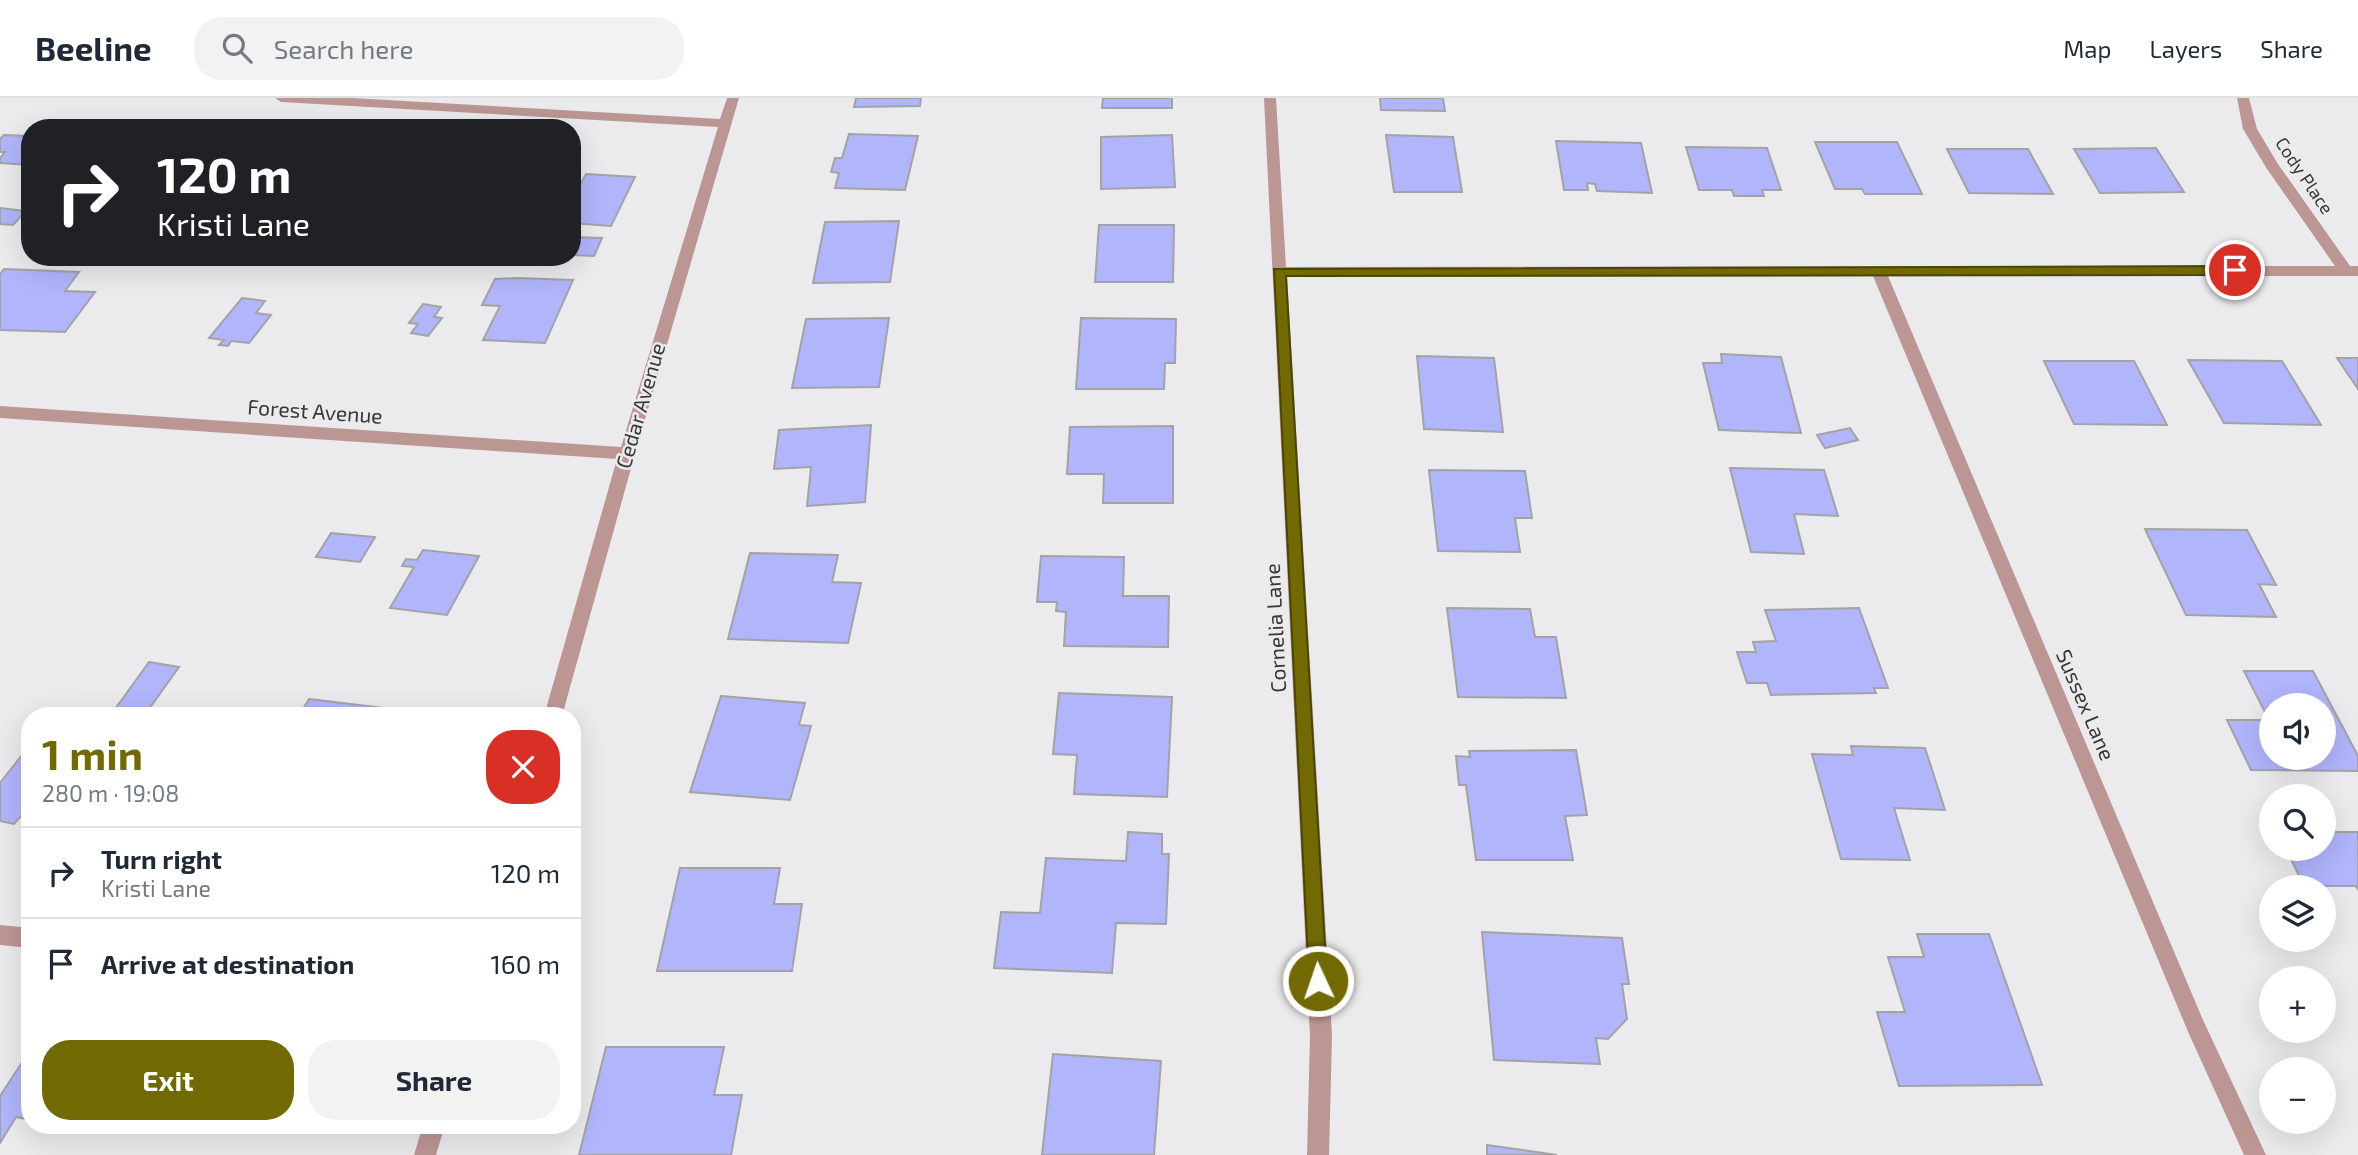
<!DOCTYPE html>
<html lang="en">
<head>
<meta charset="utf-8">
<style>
	:root { --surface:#fff; --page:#f2f2f3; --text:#1f2937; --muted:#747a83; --line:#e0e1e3; --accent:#716a03 }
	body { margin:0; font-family:"Exo 2",sans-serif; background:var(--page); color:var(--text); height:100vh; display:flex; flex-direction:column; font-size:26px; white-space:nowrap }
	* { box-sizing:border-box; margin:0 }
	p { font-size:23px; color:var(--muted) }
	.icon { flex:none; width:38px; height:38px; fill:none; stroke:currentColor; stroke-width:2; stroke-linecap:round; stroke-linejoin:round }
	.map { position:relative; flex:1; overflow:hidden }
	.drawer { position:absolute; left:21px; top:609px; width:560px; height:427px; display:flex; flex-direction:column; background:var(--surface); border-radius:28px; box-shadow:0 7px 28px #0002 }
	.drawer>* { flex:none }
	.banner { position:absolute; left:21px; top:21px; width:560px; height:147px; border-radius:28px; box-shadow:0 7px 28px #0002; background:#202124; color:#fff; overflow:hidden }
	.fabs { position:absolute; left:2259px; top:595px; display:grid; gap:14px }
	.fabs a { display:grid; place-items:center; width:77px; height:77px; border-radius:50%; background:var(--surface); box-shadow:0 7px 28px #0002; font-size:35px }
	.pin { position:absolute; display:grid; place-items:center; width:60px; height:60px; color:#fff; margin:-30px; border:4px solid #fff; border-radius:50%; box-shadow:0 2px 7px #0007 }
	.me { position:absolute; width:77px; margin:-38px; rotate:357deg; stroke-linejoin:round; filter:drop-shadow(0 0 5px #0008) }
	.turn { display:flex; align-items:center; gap:24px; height:147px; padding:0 21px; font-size:32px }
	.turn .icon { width:91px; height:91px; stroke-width:2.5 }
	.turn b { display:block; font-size:49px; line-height:60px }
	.round { display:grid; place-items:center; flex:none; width:74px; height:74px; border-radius:28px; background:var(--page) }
	.headline { display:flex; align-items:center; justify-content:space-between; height:119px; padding:0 21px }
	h1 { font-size:42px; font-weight:700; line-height:52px; color:var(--accent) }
	.button { display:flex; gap:14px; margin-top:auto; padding:14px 21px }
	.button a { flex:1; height:80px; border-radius:28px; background:var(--accent); color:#fff; font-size:28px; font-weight:700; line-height:80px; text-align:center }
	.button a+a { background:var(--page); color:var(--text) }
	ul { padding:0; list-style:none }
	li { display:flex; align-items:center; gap:21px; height:91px; padding:0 21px; border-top:2px solid var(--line) }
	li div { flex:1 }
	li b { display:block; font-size:26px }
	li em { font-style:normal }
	header { display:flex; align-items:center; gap:42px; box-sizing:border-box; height:98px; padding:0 35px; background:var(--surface); border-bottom:2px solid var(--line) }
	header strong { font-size:33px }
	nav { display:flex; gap:38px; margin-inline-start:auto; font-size:24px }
	.search { width:490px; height:63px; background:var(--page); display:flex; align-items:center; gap:18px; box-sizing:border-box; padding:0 24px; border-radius:28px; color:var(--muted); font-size:26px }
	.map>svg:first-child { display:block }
	.building { fill:#b0b5fc; stroke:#a3a3a5; stroke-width:2; fill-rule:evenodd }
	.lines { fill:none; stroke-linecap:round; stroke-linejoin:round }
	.minor { fill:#bc9693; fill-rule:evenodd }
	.route { fill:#716a03; stroke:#494502; stroke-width:2 }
	.labels { text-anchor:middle; stroke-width:5; stroke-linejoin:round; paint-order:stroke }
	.far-street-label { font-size:18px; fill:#373738; stroke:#ebebed }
	.street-label { font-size:21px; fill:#373738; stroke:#ebebed }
</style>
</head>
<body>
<header>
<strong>Beeline</strong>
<div class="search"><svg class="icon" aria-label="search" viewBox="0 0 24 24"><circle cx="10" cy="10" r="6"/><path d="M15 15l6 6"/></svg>Search here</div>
<nav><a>Map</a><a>Layers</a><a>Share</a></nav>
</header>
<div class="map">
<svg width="2358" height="1057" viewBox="0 0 2358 1057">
	<rect width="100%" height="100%" fill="#ebebed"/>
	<path class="building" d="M856,0h65l-1,8 -66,1z
		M1103,0h69v10h-70z
		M1380,0h63l2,13 -64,-1z
		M849,36l69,2 -13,54 -70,-2 4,-15 -8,-1 4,-14h7z
		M4,37l26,1v29l-30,-2v-5l5,-6h-5v-13z
		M1172,37l3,52 -74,2v-52z
		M1386,37l67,2 9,55h-68z
		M1556,43l85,2 11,50 -55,-2 -2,-7 -8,-1 1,7h-24z
		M1815,44h82l25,52h-57l-3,-5h-27z
		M1686,49l81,1 14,42h-19l2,6h-30l-2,-6h-33z
		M2156,50l28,44 -84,1 -26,-44z
		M1947,51h81l25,45 -84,-1z
		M586,76l49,3 -24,49 -39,-3v-24z
		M0,110l26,3 -13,14 -13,-1z
		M899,123l-9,61 -77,1 12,-61z
		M1099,127h75l-1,57h-78z
		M572,139l30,1 -8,18 -22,-1z
		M4,171l75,3 -14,19 30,1 -30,40 -65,-2v-56z
		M517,180l56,2 -28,63 -62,-3 17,-34 -18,-1 13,-26z
		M242,200l23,3 -9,12 15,2 -22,28 -18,-2 -3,5 -9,-1 5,-5 -15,-2z
		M423,206l18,3 -7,10 8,1 -14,18 -17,-3 7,-9 -9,-1z
		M889,220l-10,69 -87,1 14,-69z
		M1081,220l95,1 -1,44h-10l-1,26h-88z
		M1721,256l60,3 20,76 -82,-3 -16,-67h19z
		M1417,258l77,2 9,74 -79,-3z
		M2337,260h21v31z
		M2188,262l94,1 39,64 -97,-2z
		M2044,263h90l33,64 -93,-1z
		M871,327l-6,77 -58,4 4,-39 -37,2 5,-39z
		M1173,328v77h-70l1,-29h-37l3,-47z
		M1850,330l8,12 -33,8 -8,-13z
		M1730,370l94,2 14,46 -44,-2 10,40 -53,-2z
		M1429,372l96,1 7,47h-17l5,34 -82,-1z
		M2145,431l102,1 29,55 -17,-1 17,33 -90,-2z
		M331,435l44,4 -15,25 -44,-5z
		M423,452l56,6 -32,59 -57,-7 24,-41 -12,-1 4,-7 11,1z
		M750,455l88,2 -6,27 29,1 -13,60 -120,-4z
		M1041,458l83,1 -1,39h46l-1,51 -104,-1 2,-34 -10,-1 1,-9h-20z
		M1447,510l83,1 5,28h21l10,61 -108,-1z
		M1859,510l29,80h-14l2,5 -105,2 -4,-12h-20l-10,-31h19l-3,-10 23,-1 -11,-31z
		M149,564l30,5 -35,49h-34z
		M2244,573h69l45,85v15l-107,-1 -24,-50h42zM2272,607h52v53h-52z
		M1059,595l113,4 -5,100 -93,-3 3,-39 -24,-1z
		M721,598l84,7 -6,22 12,1 -21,74 -100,-8z
		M309,601l100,12 -2,5h-108z
		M30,647v61l-16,18 -14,-3v-38z
		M1851,648l74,2 20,62 -51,-2 16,52 -69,-1 -29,-105 41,1z
		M1576,652l11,65 -22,1 8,44h-97l-10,-75h-7l-3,-29 14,1 -1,-6z
		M1128,734l34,2v20h7l-3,70 -50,-1 -4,50 -118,-5 7,-56 39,1 6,-55 80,3z
		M2324,734h34v58l-2,-4h-52l-18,-37h38z
		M680,770h100l-6,36h28l-10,67h-135z
		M1482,834l140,6 7,46h-7l5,35 -19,20 -12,-1 4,26 -106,-4z
		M1917,836h72l53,151 -143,1 -22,-74h28l-17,-55h36z
		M606,949h118l-10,48h28l-11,60h-152z
		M1053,956l108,7 -7,94h-112z
		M23,963l7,1v58l-14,-3 -16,26v-47z
		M1487,1047l70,10h-70z"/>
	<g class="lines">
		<path class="minor" d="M275,0h77l368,21 7,-21h12l-104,356 -73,262h-18l73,-257 -617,-41v-12l621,41 97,-320 -437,-25z
			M1264,0h12l10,169 1049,-1 -68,-97 -24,-40 -6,-31h12l8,31 21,35 72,102h8v10h-470l315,744 63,135h-22l-55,-121 -316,-758 -586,1 45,759 -3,119h-22l3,-119z
			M0,827l30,3v20l-30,-3z
			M423,1027h22l-9,30h-22z"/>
	</g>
	<path class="route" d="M2235,168l6,4 -6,5 -949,1 41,705 -2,7 -7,2 -7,-2 -2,-7 -35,-712z"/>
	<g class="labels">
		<g class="far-street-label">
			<text transform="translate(2304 78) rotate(56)" y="6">Cody Place</text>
		</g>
		<g class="street-label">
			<text transform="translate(641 308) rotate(-74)" y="7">Cedar Avenue</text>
			<text transform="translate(315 314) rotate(4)" y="7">Forest Avenue</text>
			<text transform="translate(1276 530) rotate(-93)" y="7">Cornelia Lane</text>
			<text transform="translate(2085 607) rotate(67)" y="7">Sussex Lane</text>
		</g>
	</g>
</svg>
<div class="fabs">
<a><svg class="icon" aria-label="sound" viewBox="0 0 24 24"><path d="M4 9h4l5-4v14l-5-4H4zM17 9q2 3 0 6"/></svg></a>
<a><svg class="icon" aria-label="search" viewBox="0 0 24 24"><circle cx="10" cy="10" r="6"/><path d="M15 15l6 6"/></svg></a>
<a><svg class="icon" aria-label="layers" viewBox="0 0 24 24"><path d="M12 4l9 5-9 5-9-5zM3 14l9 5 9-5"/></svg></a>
<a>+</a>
<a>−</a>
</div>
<div class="pin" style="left:2235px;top:172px;background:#d93025"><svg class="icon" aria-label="arrive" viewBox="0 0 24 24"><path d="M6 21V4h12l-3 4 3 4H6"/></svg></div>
<svg class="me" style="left:1318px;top:883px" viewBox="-20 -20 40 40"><circle r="17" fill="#716a03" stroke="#fff" stroke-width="3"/><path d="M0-11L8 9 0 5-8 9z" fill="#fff"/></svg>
<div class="banner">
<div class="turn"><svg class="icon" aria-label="right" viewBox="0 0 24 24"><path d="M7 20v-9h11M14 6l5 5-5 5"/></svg><div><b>120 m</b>Kristi Lane</div></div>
</div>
<section class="drawer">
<div class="headline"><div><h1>1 min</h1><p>280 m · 19:08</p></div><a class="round" style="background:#d93025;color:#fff"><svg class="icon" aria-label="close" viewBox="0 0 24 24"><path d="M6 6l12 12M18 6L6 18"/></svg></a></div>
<ul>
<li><svg class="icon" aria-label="right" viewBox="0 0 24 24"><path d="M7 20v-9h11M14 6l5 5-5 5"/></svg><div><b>Turn right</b><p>Kristi Lane</p></div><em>120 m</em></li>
<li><svg class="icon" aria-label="arrive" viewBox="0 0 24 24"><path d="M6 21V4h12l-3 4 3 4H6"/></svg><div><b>Arrive at destination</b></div><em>160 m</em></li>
</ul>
<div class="button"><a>Exit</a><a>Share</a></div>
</section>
</div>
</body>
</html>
